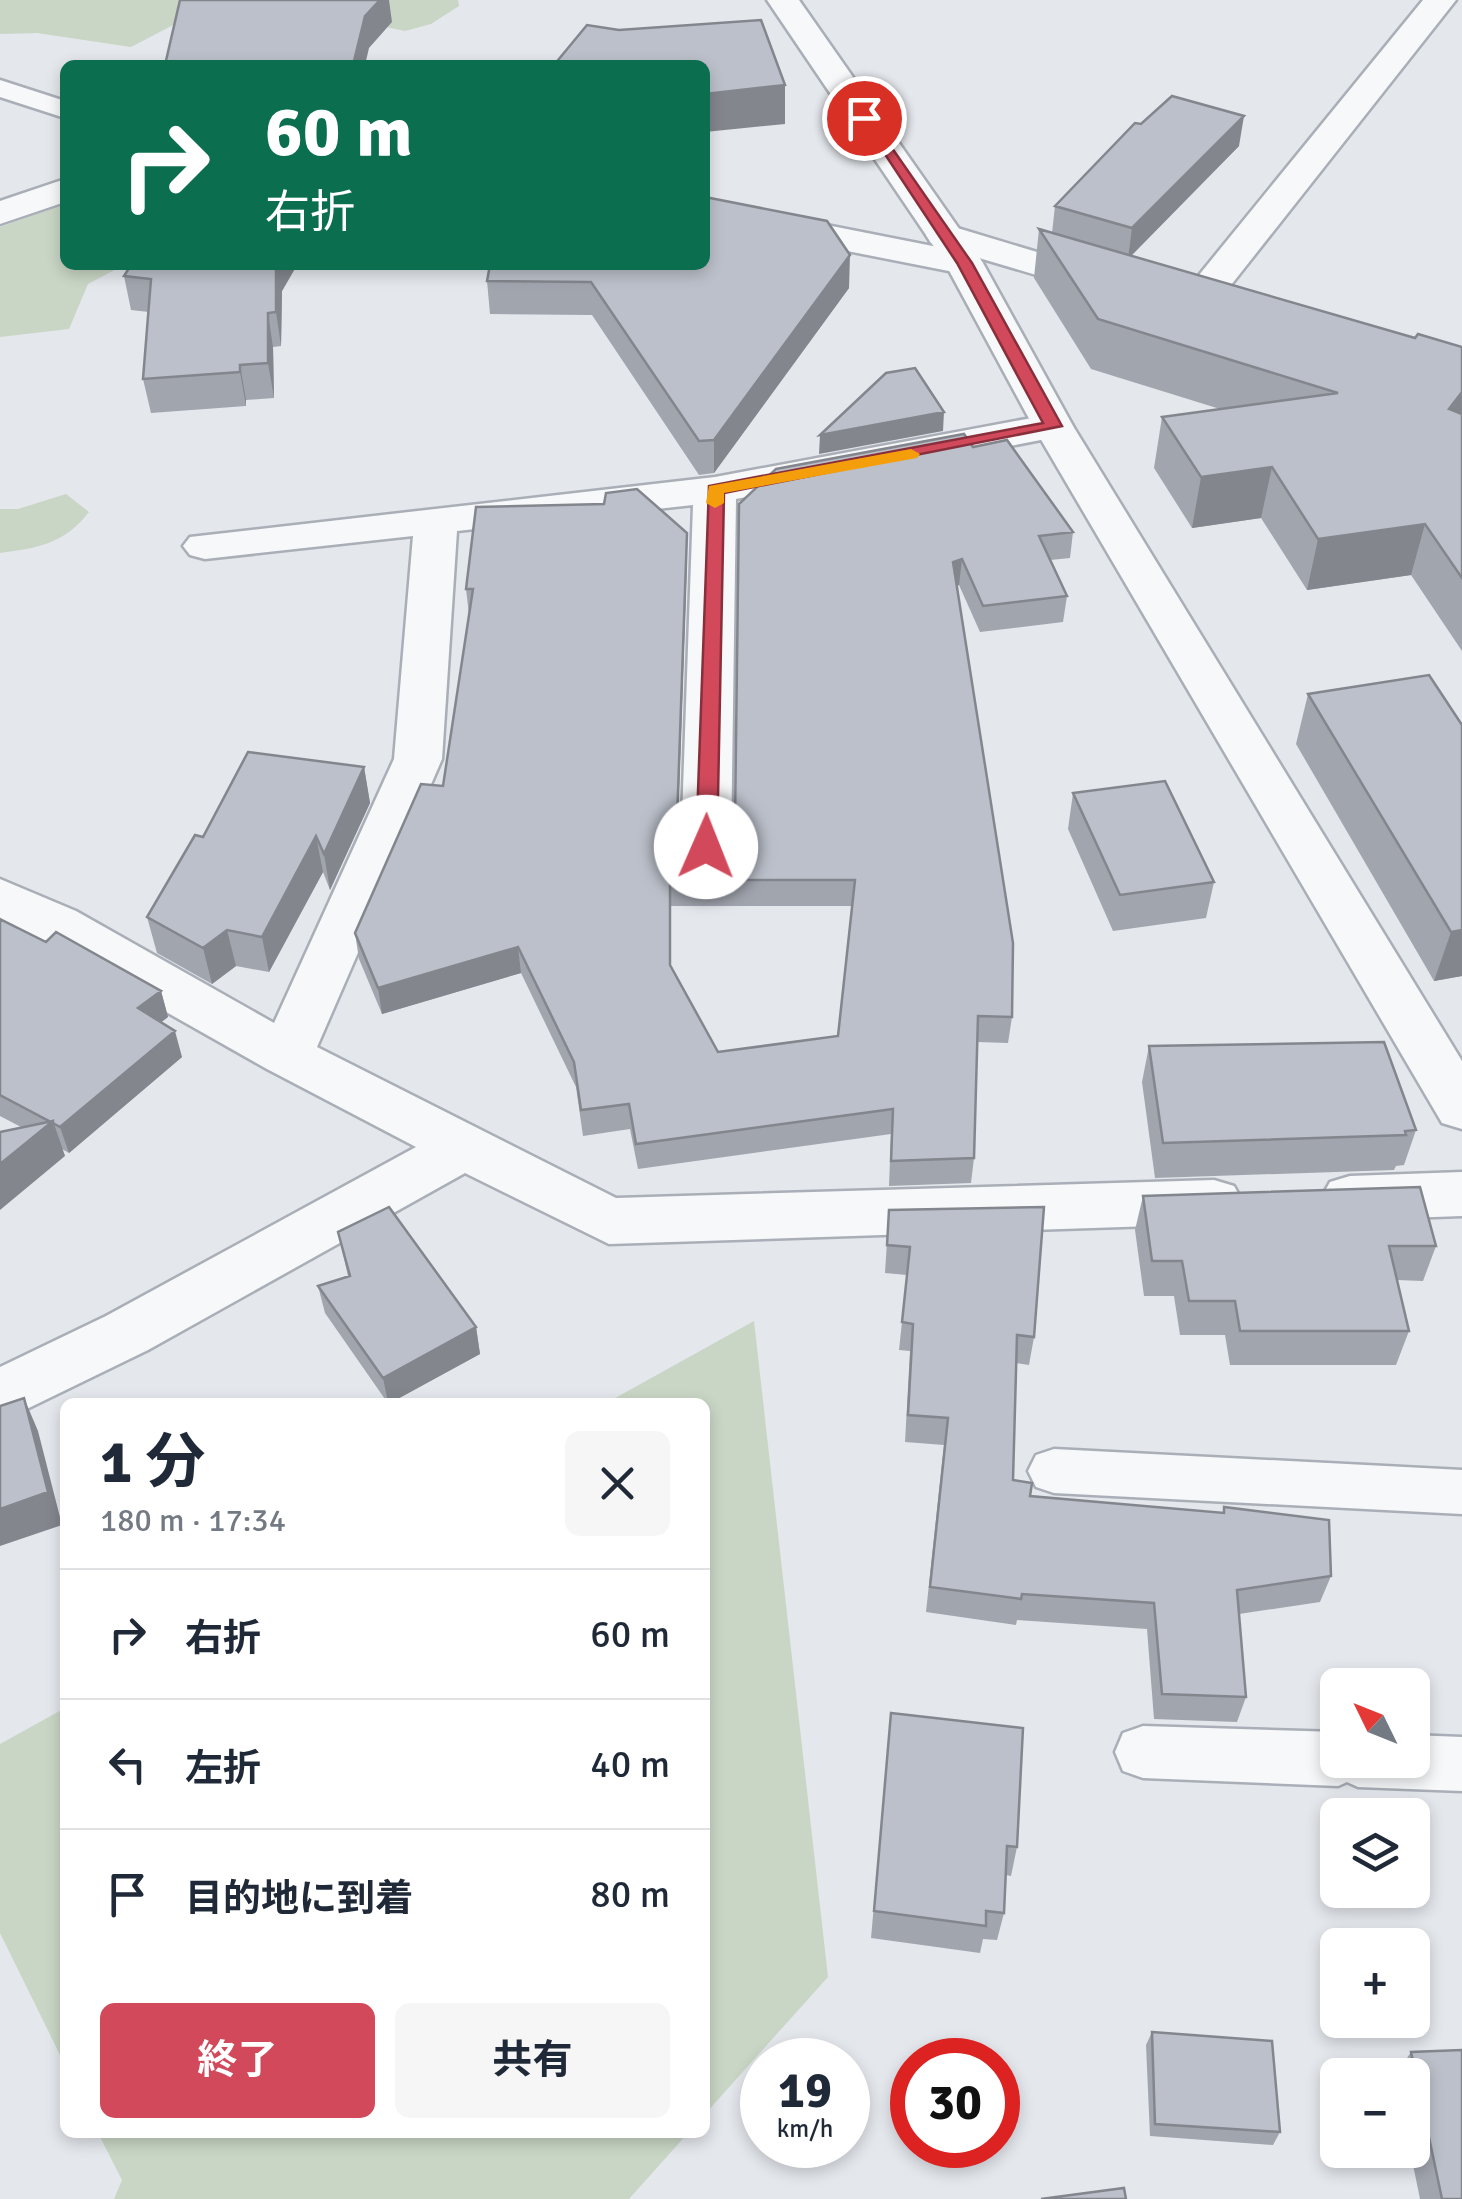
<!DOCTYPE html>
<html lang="ja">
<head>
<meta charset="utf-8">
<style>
	:root { --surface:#fff; --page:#f6f6f7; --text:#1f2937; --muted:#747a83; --line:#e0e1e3; --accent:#d1495b }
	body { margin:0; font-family:Signika,"Noto Sans JP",sans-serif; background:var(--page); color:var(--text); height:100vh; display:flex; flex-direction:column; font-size:38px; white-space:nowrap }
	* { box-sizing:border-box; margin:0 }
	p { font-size:32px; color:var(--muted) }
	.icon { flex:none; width:55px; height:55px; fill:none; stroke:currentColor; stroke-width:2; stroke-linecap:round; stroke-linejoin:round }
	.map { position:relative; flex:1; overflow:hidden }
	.sheet { position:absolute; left:60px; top:1398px; width:650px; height:740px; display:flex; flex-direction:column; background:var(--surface); border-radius:15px; box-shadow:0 5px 15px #0003 }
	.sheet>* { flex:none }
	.guide { position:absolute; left:60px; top:60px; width:650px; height:210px; border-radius:15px; box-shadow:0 5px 15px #0003; background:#0b6e4f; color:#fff; overflow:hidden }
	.needle { width:65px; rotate:313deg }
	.controls { position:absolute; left:1320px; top:1668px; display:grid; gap:20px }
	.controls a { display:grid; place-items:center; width:110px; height:110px; border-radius:15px; background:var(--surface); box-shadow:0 5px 15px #0003; font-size:50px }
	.speed { position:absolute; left:740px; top:2038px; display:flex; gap:20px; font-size:50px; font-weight:700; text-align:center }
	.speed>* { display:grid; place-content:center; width:130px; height:130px; border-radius:50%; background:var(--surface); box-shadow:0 5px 15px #0003; line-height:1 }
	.speed small { font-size:25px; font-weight:400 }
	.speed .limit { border:15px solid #d22; background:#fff; color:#111 }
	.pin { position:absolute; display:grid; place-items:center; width:85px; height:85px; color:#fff; margin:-42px; border:5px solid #fff; border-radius:50%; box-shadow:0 2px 10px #0007 }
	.me { position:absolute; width:110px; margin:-55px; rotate:1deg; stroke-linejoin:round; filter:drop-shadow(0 0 8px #0008) }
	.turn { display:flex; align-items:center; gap:35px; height:210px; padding:0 40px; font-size:45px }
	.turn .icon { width:130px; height:130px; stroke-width:2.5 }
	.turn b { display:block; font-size:70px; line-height:85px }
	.round { display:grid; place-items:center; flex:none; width:105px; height:105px; border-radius:15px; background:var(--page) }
	.overview { display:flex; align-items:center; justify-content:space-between; height:170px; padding:0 40px }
	h1 { font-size:60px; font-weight:700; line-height:75px }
	.cta { display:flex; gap:20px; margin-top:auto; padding:20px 40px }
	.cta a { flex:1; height:115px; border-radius:15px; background:var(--accent); color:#fff; font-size:40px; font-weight:700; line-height:115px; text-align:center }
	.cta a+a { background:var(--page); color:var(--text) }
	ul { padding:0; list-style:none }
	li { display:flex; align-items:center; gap:30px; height:130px; padding:0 40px; border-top:2px solid var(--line) }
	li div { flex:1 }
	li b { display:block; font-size:38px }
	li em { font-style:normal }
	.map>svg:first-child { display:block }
	.green { fill:#c9d6c5 }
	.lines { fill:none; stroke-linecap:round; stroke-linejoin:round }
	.service-casing { stroke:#a9aeb7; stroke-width:5 }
	.minor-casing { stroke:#a9aeb7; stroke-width:5 }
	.tertiary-casing { stroke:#a9aeb7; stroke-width:5 }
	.service { fill:#f7f8fa; fill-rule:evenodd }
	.minor { fill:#f7f8fa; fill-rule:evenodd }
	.tertiary { fill:#f7f8fa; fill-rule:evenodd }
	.wall { fill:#a1a5ae; fill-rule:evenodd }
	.shaded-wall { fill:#83868d }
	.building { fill:#bbc0ca; stroke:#83868d; stroke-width:2.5; fill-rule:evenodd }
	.route { fill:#d1495b; stroke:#882f3b; stroke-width:2.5 }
	.slow { fill:#f59e0b }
</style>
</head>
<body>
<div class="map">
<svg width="1462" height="2199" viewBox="0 0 1462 2199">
	<rect width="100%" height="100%" fill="#e4e7ec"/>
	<path class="green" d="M0,0h458l1,6 -28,18 -26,7 -62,-13 -166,5 -46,24 -94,-14 -37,1z
		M65,204v61h59l-36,19 -19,45 -69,8v-110z
		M66,494l23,18c-25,32 -51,36 -89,41v-44h18z
		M754,1321l74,656 -123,137v-712h-97z
		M65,1708v357l-65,-132v-189z
		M98,2133h590l-59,66h-515l8,-19z"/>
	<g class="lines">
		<defs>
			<path id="service" d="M0,80l65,21v17l-65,-21z
				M1054,1449l408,21v44l-408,-21 -18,-6 -8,-16 8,-16z
				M1143,1726l195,6v28h74v-25l50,2v54l-104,-4 -11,-5 -9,4 -195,-8 -20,-7 -8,-19 8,-19z"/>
			<path id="minor" d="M1423,0h33l-251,318h-28l-5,-8 5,-8z
				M65,179v23l-65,22v-23z
				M705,201l248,49 -22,-7 -5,-8 5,-8 13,-3 173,52 6,8 -6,8 -13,3 -125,-37 4,5 -6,8 -13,3 -259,-51z
				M1053,414l14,3 6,9 -6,9 -331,64 -5,348 -7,12 -18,5 -18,-5 -7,-12 12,-342 -236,26 -15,228 -125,288 299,151 598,-18 20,6 9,16 -9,16 -20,6 -605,20 -144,-71 -317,177 -148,72v-55l106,-51 310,-169 -149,-78 -267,-151v-39l76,32 198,112 120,-264 19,-223 -208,23 -15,-4 -7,-9 7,-9 525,-60z
				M1462,1172v44l-112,4 -20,-6 -9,-16 9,-16 20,-6z"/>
			<path id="tertiary" d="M767,0h32l184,263 90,163 389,635v68l-20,-6 -409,-697 -88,-163z"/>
		</defs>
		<use href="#service" class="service-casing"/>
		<use href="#minor" class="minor-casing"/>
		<use href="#tertiary" class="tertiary-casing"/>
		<use href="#service" class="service"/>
		<use href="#minor" class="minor"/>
		<use href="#tertiary" class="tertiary"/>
	</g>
	<path class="wall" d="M1141,124l98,22 -108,110 331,136v259l-51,-76 -104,15 -46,-72 -69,10 -38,-60 8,-51 58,-8 -129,-40 -57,-91 5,-49 13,4 3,-27z
		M131,265h166l-15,26 -1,55 -8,1 1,51 -28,2v6l-95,7 -8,-34 6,-67 -18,-2 -7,-34z
		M490,265l359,23 -135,185 -15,2 -107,-160 -102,-1 -3,-33z
		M973,447l100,85 -3,26 -20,2 17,36 -4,26 -83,10 -21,-47 -2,1 55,431 -4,26 -31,-1 -3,116 -3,25 -82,3 2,-52 -253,35 -8,-40 -47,7 -7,-49 -55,-114 -139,41 -23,-55 -4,-26 88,-147 26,-171 -3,-26 221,-31 -9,265 8,14 21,5 18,-5zM670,906h182l-14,130 -120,16 -47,-86z
		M1308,694l154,31v251l-28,5 -138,-237z
		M364,767l6,36 -40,87 -7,-18 -54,100 -33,-6 -24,18 -55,-31 -10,-36 56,-80z
		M1073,793l141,89 -8,36 -93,13 -45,-102z
		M0,919l46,23 115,49 7,26 -7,5 21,35 -113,96 -7,-4 3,7 -44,-29 -21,-11z
		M1149,1046l267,84 -12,35 -8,1 -2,4 -239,8 -13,-96z
		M1143,1196l293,50 -13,35 -26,-1 12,51 -13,34h-166l-5,-30h-45l-6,-39h-30l-9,-66z
		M889,1210l145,127 -5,28 -13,-2 -3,117 17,16 193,17 1,-6 107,69 -11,26 -81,12 7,83 -9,25 -83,-3 -7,-90 -130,-9 -1,5 -90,-13 18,-167 -39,-3 5,-91 -11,-1 8,-75 -22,-2z
		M338,1232l138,95 4,27 -88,48h-5l-62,-89 -7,-27 30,-10z
		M891,1713l126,134 -6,29 -5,-1 -2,38 -7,27 -14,-1 -3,14 -109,-15z
		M1152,2032l128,100 -7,13 -123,-9 -4,-91z
		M1411,2052l51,147h-42l-10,-49h2v-75h-16z"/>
	<path class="shaded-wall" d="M380,0h9l3,22 -23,26 -4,17h-12l12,-49z
		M785,85v39l-80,8v-38z
		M1244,116l-5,30 -111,113 4,-31z
		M850,255l-1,33 -135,185v-33z
		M276,265h21l-15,26 -1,55 -5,-34z
		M268,313l5,34 1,51 -6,-35z
		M240,365l6,35v6l-6,-34z
		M1462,392v33l-13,-16z
		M944,412l-1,19 -124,23 1,-19z
		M1272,467l-11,51 -69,10 9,-51z
		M1425,524l-14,51 -104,15 11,-51z
		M687,533v25l-10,289v-26z
		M962,559l-3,26 -8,2 2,-25z
		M364,767l6,36 -40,87 -6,-36z
		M316,836l7,36 -54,100 -7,-35z
		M227,930l9,36 -24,18 -9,-36z
		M1462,930v46l-28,5 17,-49z
		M518,947l3,26 -139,41 -4,-26z
		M161,991l7,26 -22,17 -8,-26z
		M175,1031l7,26 -113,96 -9,-26z
		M53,1121l12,35 -65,54v-46z
		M476,1327l4,27 -88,48h-4l-5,-24z
		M24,1398l14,33 24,94 -62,21v-37z"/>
	<path class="building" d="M180,0h200l-15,16 -12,49h-188z
		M761,20l24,65 -80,9v-29h-151l33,-40 32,5z
		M1172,96l72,20 -112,112 -77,-22 80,-83 6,1z
		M705,197l122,24 23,34 -136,185 -15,1 -108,-159 -104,-1 3,-16h215z
		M1039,229l376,109 3,-4 44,13v45l-13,17 13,5v164l-37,-54 -107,15 -46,-72 -71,10 -39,-60 176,-24 -240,-74z
		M131,265h145v47l-8,1v50l-28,2v7l-97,7 8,-100 -27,-3z
		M915,368l29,44 -124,23 66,-62z
		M964,434l9,13 34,-7 66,92 -34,4 28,60 -84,10 -21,-47 -9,3 60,381 -1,74 -34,-1 -4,142 -83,3 2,-52 -257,35 -7,-40 -48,6 -7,-48 -56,-115 -140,41 -23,-55 66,-149 22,2 30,-197h-7l10,-82 128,-3 2,-11 31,-4 50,44 -10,288 9,16 21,5 18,-5 10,-16 4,-317 37,-35zM670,880h185l-17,156 -120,16 -48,-87z
		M1429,675l33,50v205l-11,2 -143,-238z
		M248,752l116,15 -40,87 -8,-18 -54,101 -35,-7 -24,18 -56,-31 48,-82 8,2z
		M1165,781l49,101 -94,13 -47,-102z
		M0,919l46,23 10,-10 105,59 -23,17 37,23 -115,96 -7,-4v-2l-2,1 -51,-27z
		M1384,1042l32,88 -11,1 1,4 -243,8 -14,-97z
		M53,1121l-53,43v-32z
		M1420,1187l16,59h-47l20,85h-169l-5,-30h-46l-7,-40h-30l-9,-65z
		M389,1207l87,120 -93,51 -65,-92 32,-10 -12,-44z
		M1044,1207l-10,130 -17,-2 -4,145 19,3 -2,13 194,17v-6l105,13 2,56 -94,14 9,107 -84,-3 -8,-91 -132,-9 -1,5 -91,-12 18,-169 -40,-3 5,-91 -11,-2 8,-75 -23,-2 2,-35z
		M24,1398l24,94 -48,17v-103z
		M891,1713l132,15 -6,119 -10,-1 -3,67 -18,-2v15l-112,-15z
		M1152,2032l120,9 8,91 -125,-8z
		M1462,2050v149h-20l-31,-147z
		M1124,2188l2,11h-85z"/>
	<path class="route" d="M859,115h10l103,148 90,163 -338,67 -7,354 -11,7 -10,-7 13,-361 334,-63 -86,-160z"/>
	<path class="slow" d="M911,449l9,5 -3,4 -193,35v10l-9,5 -9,-5 3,-17z"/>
</svg>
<div class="controls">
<a><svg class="needle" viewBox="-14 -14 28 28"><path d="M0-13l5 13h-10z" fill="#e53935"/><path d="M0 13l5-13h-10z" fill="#747a83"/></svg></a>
<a><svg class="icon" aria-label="layers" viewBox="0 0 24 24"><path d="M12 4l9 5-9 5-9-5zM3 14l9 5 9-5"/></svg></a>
<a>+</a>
<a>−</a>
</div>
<div class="speed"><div>19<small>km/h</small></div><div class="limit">30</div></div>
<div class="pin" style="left:864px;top:118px;background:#d93025"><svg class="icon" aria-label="arrive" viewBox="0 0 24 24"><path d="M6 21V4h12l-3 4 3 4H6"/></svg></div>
<svg class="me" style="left:706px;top:847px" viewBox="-20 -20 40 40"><circle r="19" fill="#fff"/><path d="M0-13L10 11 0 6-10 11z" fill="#d1495b"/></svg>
<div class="guide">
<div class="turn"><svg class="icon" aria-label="right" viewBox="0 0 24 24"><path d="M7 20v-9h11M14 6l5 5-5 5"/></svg><div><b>60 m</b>右折</div></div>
</div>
<section class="sheet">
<div class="overview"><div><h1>1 分</h1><p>180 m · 17:34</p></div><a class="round"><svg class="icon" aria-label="close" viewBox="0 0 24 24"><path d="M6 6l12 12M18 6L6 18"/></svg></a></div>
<ul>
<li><svg class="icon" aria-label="right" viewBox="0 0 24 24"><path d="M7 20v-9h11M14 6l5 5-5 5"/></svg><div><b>右折</b></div><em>60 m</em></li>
<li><svg class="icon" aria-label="left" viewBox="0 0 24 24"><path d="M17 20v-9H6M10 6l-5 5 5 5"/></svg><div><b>左折</b></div><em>40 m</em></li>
<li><svg class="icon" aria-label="arrive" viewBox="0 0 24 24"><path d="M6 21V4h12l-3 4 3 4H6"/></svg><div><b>目的地に到着</b></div><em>80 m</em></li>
</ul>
<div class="cta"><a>終了</a><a>共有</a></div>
</section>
</div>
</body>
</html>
